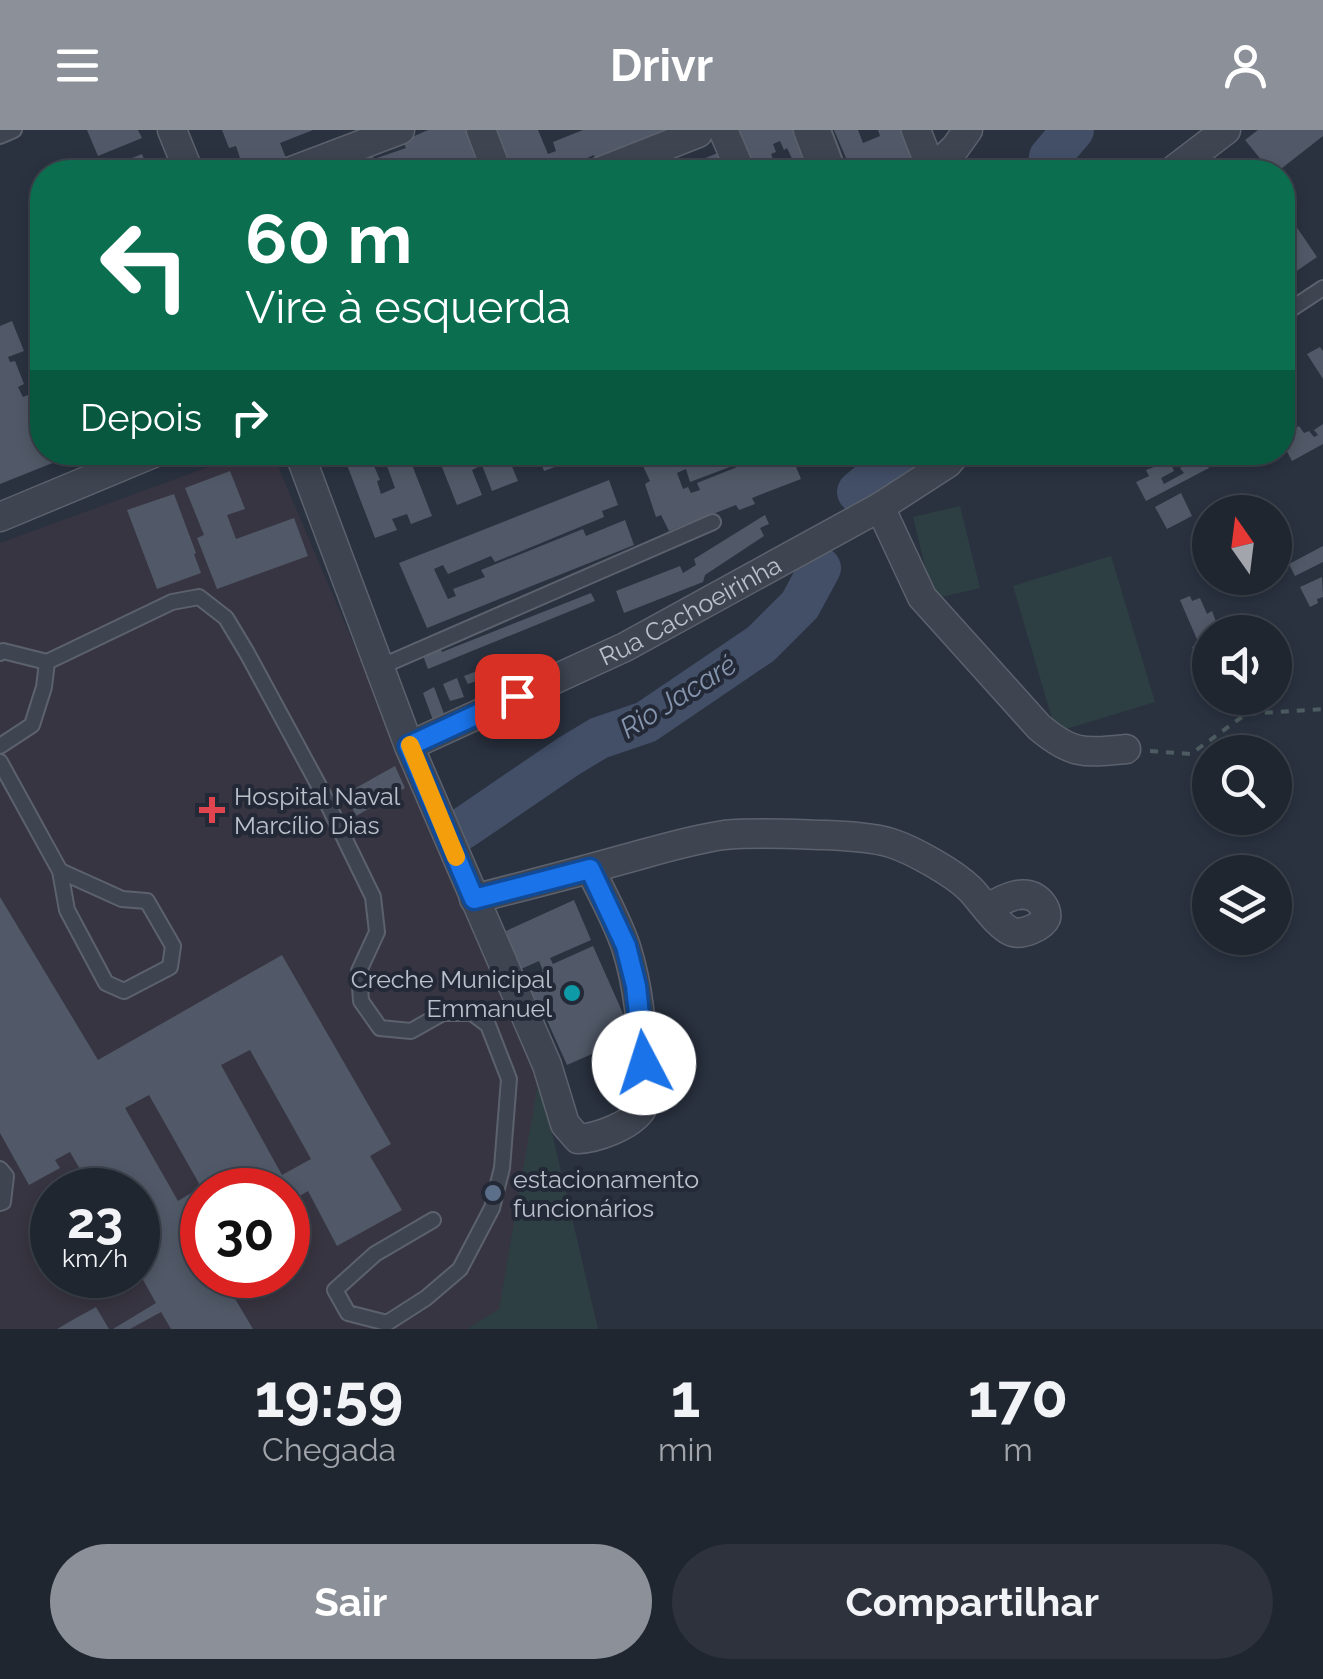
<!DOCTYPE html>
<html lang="pt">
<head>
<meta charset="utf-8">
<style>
	:root { --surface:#202630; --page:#2d323c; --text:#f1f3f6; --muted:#a2a5ab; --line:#3d434c; --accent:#8c9099 }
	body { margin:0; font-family:Raleway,sans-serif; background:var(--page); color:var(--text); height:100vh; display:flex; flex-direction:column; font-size:38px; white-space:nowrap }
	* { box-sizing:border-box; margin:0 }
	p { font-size:32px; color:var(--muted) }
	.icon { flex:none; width:55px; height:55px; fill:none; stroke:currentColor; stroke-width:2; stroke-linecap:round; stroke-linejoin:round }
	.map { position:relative; height:1199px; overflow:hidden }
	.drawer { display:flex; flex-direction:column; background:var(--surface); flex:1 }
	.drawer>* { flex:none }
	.banner { position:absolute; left:30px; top:30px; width:1265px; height:305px; border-radius:40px; box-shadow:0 5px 15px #0003,0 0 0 2px var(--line); background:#0b6e4f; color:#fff; overflow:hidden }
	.needle { width:65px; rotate:346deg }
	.buttons { position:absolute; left:1192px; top:365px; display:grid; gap:20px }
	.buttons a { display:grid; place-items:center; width:100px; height:100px; border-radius:50%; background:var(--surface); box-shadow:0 5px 15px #0003,0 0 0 2px var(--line); font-size:50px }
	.speed { position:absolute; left:30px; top:1038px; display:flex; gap:20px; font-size:50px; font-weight:700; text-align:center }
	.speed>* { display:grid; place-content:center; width:130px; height:130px; border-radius:50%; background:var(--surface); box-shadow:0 5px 15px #0003,0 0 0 2px var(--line); line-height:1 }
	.speed small { font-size:25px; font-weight:400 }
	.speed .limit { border:15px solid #d22; background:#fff; color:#111 }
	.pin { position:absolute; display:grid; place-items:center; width:85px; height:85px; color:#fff; margin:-42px; border-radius:20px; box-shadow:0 5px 15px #0006 }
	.me { position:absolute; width:110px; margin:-55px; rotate:355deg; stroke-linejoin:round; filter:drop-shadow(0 0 8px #0008) }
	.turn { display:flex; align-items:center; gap:35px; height:210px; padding:0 50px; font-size:45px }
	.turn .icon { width:130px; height:130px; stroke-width:2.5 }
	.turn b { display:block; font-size:70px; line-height:85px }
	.then { display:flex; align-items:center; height:95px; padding:0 50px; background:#0003; gap:20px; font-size:38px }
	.eta { display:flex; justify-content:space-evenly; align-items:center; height:170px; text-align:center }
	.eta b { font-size:60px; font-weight:700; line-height:70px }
	.cta { display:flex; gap:20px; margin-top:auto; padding:20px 50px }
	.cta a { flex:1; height:115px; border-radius:60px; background:var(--accent); color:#fff; font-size:40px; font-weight:700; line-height:115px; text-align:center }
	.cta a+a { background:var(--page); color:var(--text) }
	header { display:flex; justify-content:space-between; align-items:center; height:130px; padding:0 50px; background:var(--accent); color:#fff; font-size:45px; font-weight:700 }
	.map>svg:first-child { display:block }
	.medical { fill:#383542; fill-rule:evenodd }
	.green { fill:#2d3f42 }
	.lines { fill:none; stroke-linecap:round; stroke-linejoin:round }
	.river { stroke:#424f67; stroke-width:42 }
	.building { fill:#515968; fill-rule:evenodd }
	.service-casing { stroke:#5c626d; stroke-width:18 }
	.minor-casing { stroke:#5c626d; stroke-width:31 }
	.path { stroke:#4c5c60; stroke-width:4; stroke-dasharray:8 8; stroke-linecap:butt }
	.service { stroke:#3e4450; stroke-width:14 }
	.minor { stroke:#3e4450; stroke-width:28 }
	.route-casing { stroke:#114b97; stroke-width:25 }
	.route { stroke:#1a73e8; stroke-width:18 }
	.slow { stroke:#f59e0b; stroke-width:18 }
	.health-dot { fill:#e0444e; stroke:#232936; stroke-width:4 }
	.culture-dot { fill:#0f9aa8; stroke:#232936; stroke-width:4 }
	.service-dot { fill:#5c6f8a; stroke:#232936; stroke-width:4 }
	.labels { text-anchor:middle; stroke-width:8; stroke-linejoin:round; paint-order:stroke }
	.street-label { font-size:25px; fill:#bbc0ca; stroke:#232936 }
	.poi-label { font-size:25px; fill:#bbc0ca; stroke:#232936; text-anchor:start }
	.water-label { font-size:28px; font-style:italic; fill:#8695ae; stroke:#232936 }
</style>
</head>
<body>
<header><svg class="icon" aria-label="menu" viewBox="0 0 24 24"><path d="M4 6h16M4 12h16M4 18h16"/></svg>Drivr<svg class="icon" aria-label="person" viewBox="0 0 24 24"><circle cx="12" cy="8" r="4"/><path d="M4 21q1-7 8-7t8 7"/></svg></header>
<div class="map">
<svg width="1323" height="1199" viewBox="0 0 1323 1199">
	<rect width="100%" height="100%" fill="#2a3240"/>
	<path class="medical" d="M247,323h19l7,2 266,623 59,251h-598v-786zM52,1060h86v85h-86zM202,1060h86v85h-86z"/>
	<path class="green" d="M960,376l20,82 -47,11 -20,-82z
		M1111,426l44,146 -99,30 -43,-146z
		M539,948l59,251h-131l32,-20z"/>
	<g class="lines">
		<path class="river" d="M1048,42l2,-15 23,-27
			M858,362l48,-40
			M462,699l107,-73 30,-18 47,-16 115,-78 39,-39 20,-37"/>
	</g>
	<path class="building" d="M87,0h51l4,8 -44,18z
		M222,0h91l-33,13 6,15 -37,14h-10l-2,-6 5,-2 -6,-18 -7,2z
		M428,0h43l12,30 -32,12h-127l16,-6 2,4 10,-3 -2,-5 21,-9 3,6 32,-11 -3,-7z
		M494,0h44l10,24 8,-3 -3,-9 30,-12h110l-94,38 -5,-13 -14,6 4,11h-61l-2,-6 -11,4z
		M737,0h67l18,42h-33l8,-3 -10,-21 -3,2 -4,-9 -7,3 3,8 -5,2 7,18h-23z
		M834,0h24l5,13 17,-7 -2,-6h23l14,35 -18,7h-3l-3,-8 -16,6 1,2h-24z
		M1258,0h65v6l-46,36h-6l-26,-32z
		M720,22l8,20h-57z
		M142,24l7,18h-51z
		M1285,80l32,47 -35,24v-69z
		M12,191l12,30 -16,6 2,5 5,-1 9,23 -6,3 5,10 5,-2 10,25 -5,2 3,5 6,-3v28h21l2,6 -65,26v-158z
		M1320,217l3,4v28l-16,-25z
		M1323,294v20l-31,17 -8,-15 11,-7 -5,-8 9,-5 5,7 5,-2 5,6 4,-2 -4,-5z
		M342,322h26l12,28 -3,1 4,13 14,-6 -13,-36h25l25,64 -21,8 -4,-10 -15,5 5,11 -22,8z
		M436,322h70l12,29 -26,10 -10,-26 -10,5 10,25 -25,10z
		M537,322h24l4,11 -21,8z
		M677,322h72l2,7 -61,23 -4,-13 -9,4 6,16 5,-2 3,6 9,-3 -3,-7 78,-31h15l11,27 -49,19 3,6 -16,6 -3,-5 -67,26 -8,-16 -5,2 -11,-33 5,-3 -7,-15z
		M1202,325l7,13 -63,33 -10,-19 13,-6 -3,-6 24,-9 4,10 -13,7 3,6 20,-11 -4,-5z
		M230,341l15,38 -18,6 9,24 58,-21 14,38 -91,33 -20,-51 7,-3 -19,-47z
		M609,350l9,25 -16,6 2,6 -109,45 -4,-6 -43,18 -5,-9 -9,4 14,30 8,-3 -3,-7 32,-12 -4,-7 102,-41 3,7 39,-16 9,25 -207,83 -28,-65z
		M1181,363l11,23 -25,13 -12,-22z
		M174,364l22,59 -2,1 7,19 -44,16 -30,-79z
		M765,385l4,9 -9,4 4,8 -59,39 -2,7 -79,31 -8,-22 64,-25 3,7 13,-8 -2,-6z
		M1323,416v16l-28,14 -6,-12z
		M1322,447l1,20 -6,2 1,4 -8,4 -10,-20z
		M591,463l4,8 -167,68 -6,-16 18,-7 2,6z
		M1190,466l2,5 8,-3 7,16 5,-3 8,21h-10v52l-6,2 -8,-19 11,-4 -2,-5 -8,3 -5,-14 7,-3 -19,-44z
		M1282,515l4,8 -4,2 6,12 -4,1 4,10 -8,2 5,8 -10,4v-44z
		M485,538l3,9 -20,7 -4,-8z
		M457,548l7,19 -14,4 -7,-17z
		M434,557l12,32 -12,4 -11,-30z
		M395,636l10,22 -49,28 -11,-22z
		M0,767l98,163 184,-105 109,189 -21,12 32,54 -65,36 -29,-55 -20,12v-13h-86v85h19l32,54h-82l-10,-17 -31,17h-17l43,-26 -18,-32v-81h-46l-22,-38 -15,8 5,8 -31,17 -29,-52zM250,920l61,109 -29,16 -61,-110zM149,965l52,92 -23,14 -53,-93z
		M574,770l17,40 -41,18 3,6 40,-18 40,90 -66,29 -26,-58 -3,1 -13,-29 18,-8 -4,-10 -20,9 -13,-39z
		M96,1177l13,22h-52l19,-11z"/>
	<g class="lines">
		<defs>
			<path id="service" d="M823,0l16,42
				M0,6l14,-6
				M1282,185l41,-27
				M0,523l3,-2 44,11 -3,25 -12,38 -32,21
				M47,532l125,-60 27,-5 27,21 21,35 71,131 55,113 4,35 -18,39 2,30 19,27 31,3 32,-18h29l16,12 21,54 -7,89 -10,40 -32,61 -34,29 -39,25 -39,-10 -13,-23 40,-36 58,-34
				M380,537l333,-145
				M0,632l60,109 7,39 39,73 18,8 46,-24 3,-21 -26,-45 -25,-2 -62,-28
				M0,1039l6,7 -3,26 -3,1"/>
			<g id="minor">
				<path d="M172,0l17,42"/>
				<path d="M481,0l16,42"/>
				<path d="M723,0l18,42"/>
				<path d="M808,0l16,42"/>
				<path d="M916,0l16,41"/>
				<path d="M289,42l111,-42"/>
				<path d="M599,42l99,-39"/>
				<path d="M930,42l25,-24 13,-18"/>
				<path d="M1171,42l55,-42"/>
				<path d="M299,322l110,294 138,319 18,59 13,15c19,-1 52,-13 63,-29 6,-10 3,-27 3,-39 -2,-41 -5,-84 -18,-124 -9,-27 -24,-53 -36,-78"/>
				<path d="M880,377l42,90 117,130c33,28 45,26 87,22"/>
				<path d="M0,387l156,-65"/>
				<path id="s1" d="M409,616l216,-99 255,-140 68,-44 9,-11"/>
				<path d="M474,769c49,-13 98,-25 147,-39 34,-9 68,-20 103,-25 33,-3 67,-1 99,0 22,1 48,2 68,8 22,7 63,30 79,46 11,11 29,39 43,43 9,3 29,-5 33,-14 1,-5 -1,-10 -4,-14 -15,-19 -39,-5 -54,4"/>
			</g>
		</defs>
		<use href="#service" class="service-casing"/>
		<use href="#minor" class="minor-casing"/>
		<path class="path" d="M1150,621l41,3 55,-40 77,-5"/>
		<use href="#service" class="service"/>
		<use href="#minor" class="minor"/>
	</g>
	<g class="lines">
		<defs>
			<path id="route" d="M517,566l-108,50 65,153 116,-30 36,77 10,40 8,77"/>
		</defs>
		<use href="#route" class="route-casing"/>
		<use href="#route" class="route"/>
		<path class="slow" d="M410,615l46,112"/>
	</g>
	<path class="health-dot" d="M207 665h10v10h10v10h-10v10h-10v-10h-10v-10h10z"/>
	<circle class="culture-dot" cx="572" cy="863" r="10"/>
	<circle class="service-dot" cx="493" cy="1063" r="10"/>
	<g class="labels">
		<g class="street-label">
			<text dy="9" stroke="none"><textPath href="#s1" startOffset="312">Rua Cachoeirinha</textPath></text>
		</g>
		<g class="poi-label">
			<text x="234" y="675">Hospital Naval<tspan x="234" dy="29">Marcílio Dias</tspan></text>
			<text x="552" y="858" text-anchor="end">Creche Municipal<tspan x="552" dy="29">Emmanuel</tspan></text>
			<text x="513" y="1058">estacionamento<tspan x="513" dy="29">funcionários</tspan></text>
		</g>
		<g class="water-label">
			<text transform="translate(678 566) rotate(-32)" y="10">Rio Jacaré</text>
		</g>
	</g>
</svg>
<div class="buttons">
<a><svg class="needle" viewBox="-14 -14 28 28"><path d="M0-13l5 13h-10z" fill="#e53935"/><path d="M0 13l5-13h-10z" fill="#a2a5ab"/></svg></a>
<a><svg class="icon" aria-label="sound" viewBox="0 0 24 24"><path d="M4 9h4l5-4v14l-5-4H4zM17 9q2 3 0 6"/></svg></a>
<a><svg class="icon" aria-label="search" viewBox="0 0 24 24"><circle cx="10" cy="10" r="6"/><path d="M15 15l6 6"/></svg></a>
<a><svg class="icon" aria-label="layers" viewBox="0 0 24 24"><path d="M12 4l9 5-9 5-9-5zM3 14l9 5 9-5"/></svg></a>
</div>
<div class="speed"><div>23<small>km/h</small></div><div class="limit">30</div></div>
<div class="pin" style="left:517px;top:566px;background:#d93025"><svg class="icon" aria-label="arrive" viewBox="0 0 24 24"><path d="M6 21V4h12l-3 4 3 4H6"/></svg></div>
<svg class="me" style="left:644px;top:933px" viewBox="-20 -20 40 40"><circle r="19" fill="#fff"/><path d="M0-13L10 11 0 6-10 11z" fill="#1a73e8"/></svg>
<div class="banner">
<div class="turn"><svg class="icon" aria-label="left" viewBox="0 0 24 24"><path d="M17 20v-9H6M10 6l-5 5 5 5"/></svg><div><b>60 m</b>Vire à esquerda</div></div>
<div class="then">Depois<svg class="icon" aria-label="right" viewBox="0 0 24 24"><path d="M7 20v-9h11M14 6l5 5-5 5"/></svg></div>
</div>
</div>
<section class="drawer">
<div class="eta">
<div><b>19:59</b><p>Chegada</p></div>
<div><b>1</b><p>min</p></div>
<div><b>170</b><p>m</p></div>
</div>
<div class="cta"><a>Sair</a><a>Compartilhar</a></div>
</section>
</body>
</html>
